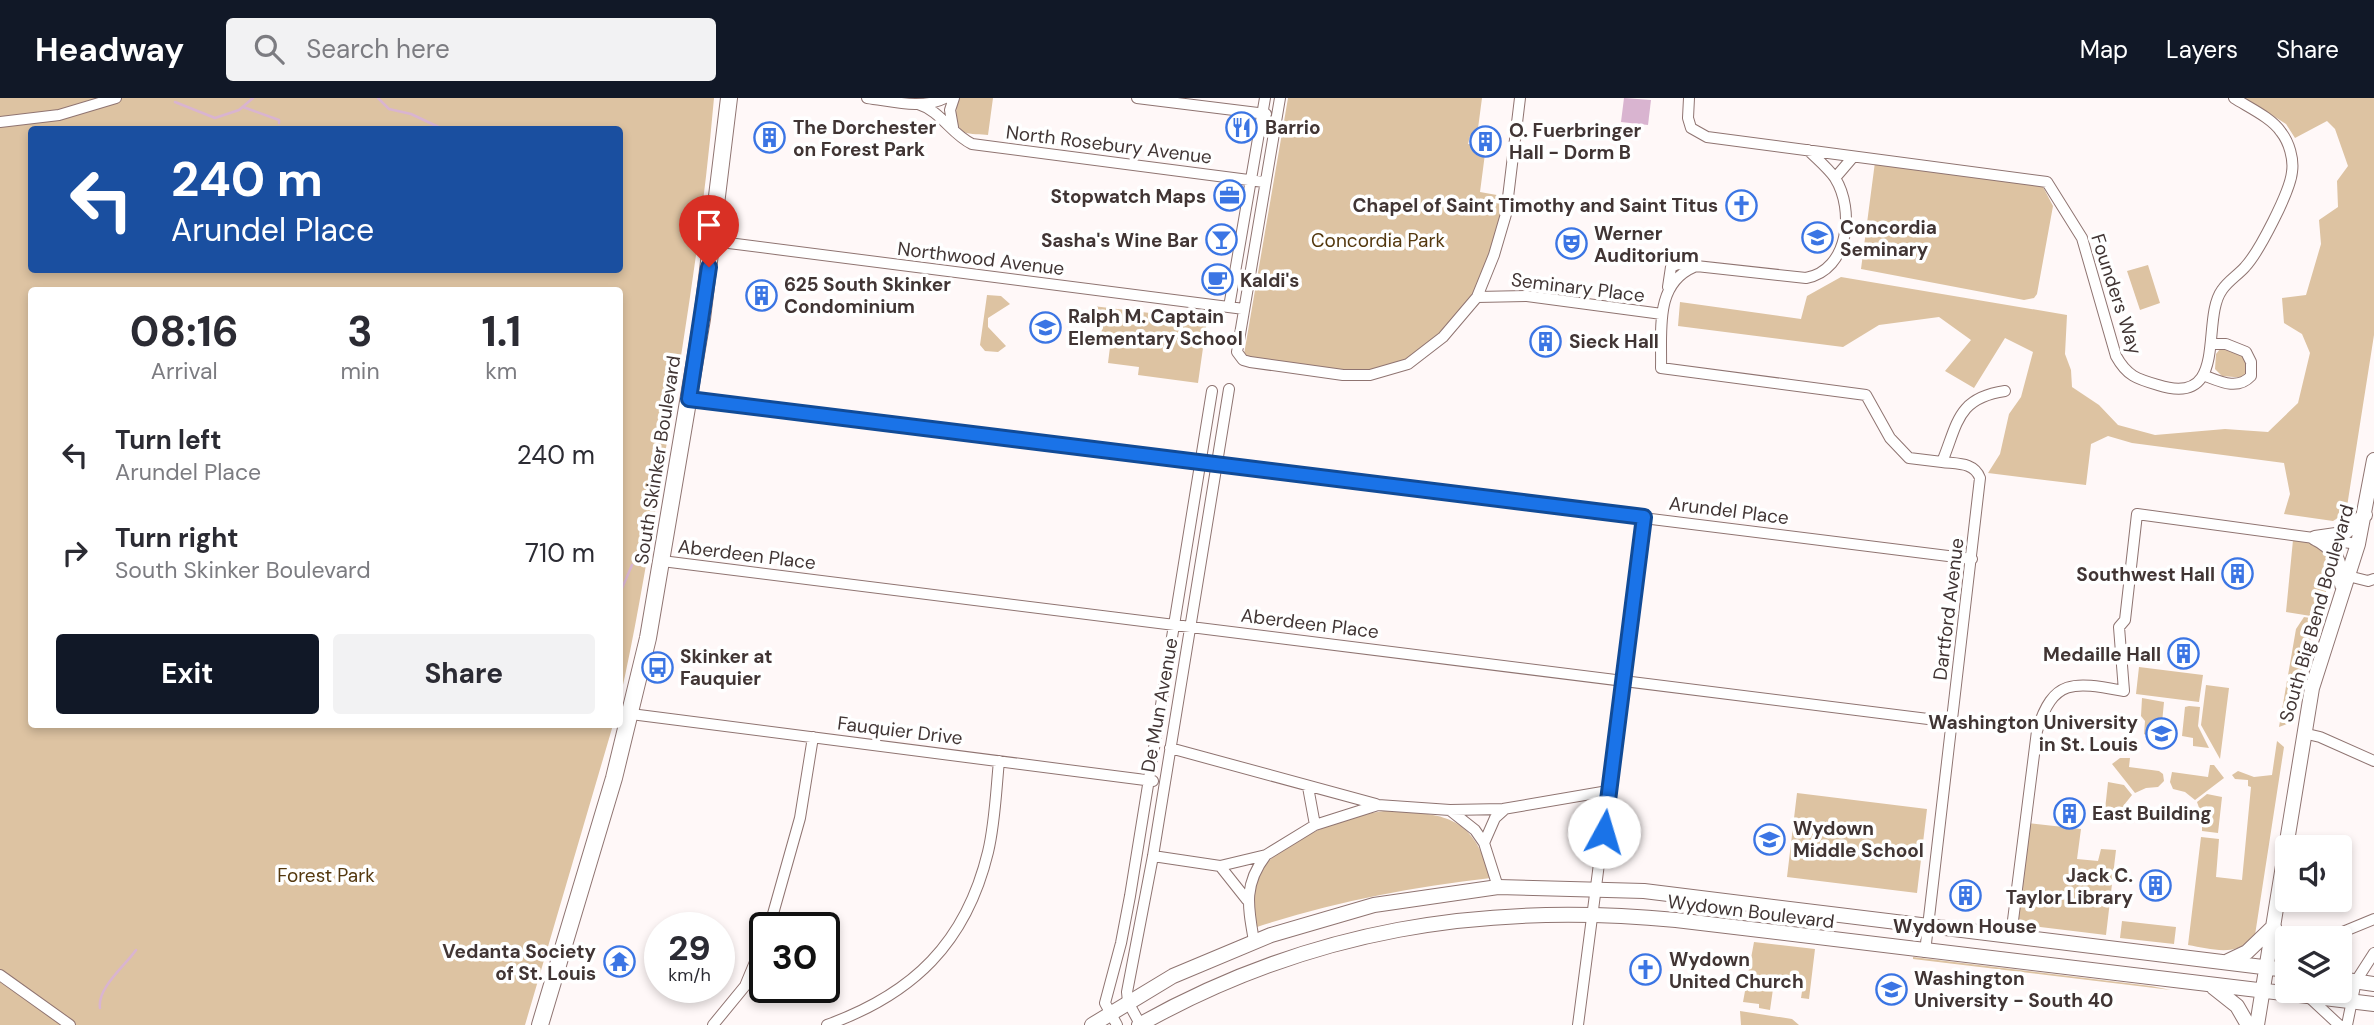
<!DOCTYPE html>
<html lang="en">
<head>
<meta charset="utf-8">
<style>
	:root { --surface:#fff; --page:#f2f2f3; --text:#2b2b33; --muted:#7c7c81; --accent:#111827 }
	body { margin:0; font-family:"DM Sans",sans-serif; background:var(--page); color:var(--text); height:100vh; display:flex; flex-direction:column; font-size:26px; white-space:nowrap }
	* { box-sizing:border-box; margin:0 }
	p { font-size:23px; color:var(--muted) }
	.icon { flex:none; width:38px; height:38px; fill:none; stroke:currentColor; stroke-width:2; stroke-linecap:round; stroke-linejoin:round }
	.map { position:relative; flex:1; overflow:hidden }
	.panel { position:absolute; left:28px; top:189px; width:595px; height:441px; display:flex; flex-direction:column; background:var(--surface); border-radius:7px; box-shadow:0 4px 10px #0003 }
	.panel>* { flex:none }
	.hud { position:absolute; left:28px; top:28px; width:595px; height:147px; border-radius:7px; box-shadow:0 4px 10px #0003; background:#1a4fa0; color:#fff; overflow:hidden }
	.tools { position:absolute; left:2275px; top:737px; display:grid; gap:14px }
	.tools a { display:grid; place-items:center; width:77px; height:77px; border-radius:7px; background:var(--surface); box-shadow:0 4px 10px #0003; font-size:35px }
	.speed { position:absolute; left:644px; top:814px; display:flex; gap:14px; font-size:35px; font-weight:700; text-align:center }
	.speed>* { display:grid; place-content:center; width:91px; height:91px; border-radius:50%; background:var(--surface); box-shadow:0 4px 10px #0003; line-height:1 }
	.speed small { font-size:18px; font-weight:400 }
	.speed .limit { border:4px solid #111; border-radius:10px; background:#fff; color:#111 }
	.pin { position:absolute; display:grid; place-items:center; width:60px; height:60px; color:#fff; margin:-72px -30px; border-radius:50% 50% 50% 0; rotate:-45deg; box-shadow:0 0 7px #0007 }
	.pin .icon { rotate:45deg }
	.me { position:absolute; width:77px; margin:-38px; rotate:6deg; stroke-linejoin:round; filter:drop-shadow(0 0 5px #0008) }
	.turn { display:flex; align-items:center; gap:24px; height:147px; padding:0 28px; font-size:32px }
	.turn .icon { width:91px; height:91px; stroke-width:2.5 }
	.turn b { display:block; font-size:49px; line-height:60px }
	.eta { display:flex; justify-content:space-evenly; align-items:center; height:119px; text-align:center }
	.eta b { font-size:42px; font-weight:700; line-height:49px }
	.action { display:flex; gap:14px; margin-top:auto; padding:14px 28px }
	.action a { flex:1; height:80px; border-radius:7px; background:var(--accent); color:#fff; font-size:28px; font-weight:700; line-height:80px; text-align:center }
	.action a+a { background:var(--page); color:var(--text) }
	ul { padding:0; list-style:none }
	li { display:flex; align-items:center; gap:21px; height:98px; padding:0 28px }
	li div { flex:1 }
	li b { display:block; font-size:26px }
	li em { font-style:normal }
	header { display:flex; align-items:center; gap:42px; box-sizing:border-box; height:98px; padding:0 35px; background:var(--accent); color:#fff }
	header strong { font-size:33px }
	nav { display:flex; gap:38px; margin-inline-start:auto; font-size:24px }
	.search { width:490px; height:63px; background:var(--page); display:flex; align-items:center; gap:18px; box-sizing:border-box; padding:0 24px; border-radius:7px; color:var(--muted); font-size:26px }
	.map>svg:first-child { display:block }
	.green { fill:#ddc3a2; fill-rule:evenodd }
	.water { fill:#d9b4d0 }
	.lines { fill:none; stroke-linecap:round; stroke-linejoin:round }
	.stream { stroke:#d9b4d0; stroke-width:2.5 }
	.street-casing { stroke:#8f7471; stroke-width:12 }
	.secondary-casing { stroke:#8f7471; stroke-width:16 }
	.primary-casing { stroke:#8f7471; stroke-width:18 }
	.street { stroke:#fff; stroke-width:10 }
	.secondary { stroke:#fff; stroke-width:14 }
	.primary { stroke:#fff; stroke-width:16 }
	.route-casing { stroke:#114b97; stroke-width:18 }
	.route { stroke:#1a73e8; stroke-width:12 }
	.labels { text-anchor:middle; stroke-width:7; stroke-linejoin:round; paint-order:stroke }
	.poi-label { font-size:19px; font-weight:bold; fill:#413534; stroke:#fff; text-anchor:start }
	.street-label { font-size:19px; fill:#413534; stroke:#fff }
	.park-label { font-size:19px; fill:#54380e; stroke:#fff }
</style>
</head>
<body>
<header>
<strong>Headway</strong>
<div class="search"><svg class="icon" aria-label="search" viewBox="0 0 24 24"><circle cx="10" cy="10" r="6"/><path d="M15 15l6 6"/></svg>Search here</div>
<nav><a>Map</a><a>Layers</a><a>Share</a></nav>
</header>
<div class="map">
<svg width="2374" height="927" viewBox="0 0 2374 927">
	<rect width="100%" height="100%" fill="#fff8f8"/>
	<path class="green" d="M0,0h714c-10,115 -28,230 -47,344 -15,86 -28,172 -47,257v-409h-588v434l581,1 -88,300h-525zM32,32h588v140h-588z
		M960,0h33l-5,37c-6,-1 -18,0 -24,-3 -11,-7 -9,-25 -4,-34z
		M1288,0h194l-5,38h-7l-2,8 18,2 -6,46 28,5 -31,100 -49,54 -58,24 -127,-15z
		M2245,0h129v237l-28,178 -13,8 -49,-7 6,-20 -6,-31 -152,-20 -24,-7 -17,8 -5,41 -98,-12 12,-19 9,-40 12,-17 12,-45 -28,-14 -31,50 -29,-17 26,-31 -32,-23 -60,8 -36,22 -165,-21 2,-24 121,17 6,-23 34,-19 226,38 -2,39 6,16 1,17 27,18 19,20 37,10 70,-6 43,3 30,-29 12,-50 -8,-19 -18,-11 -2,-25 24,-3 15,-51 -2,-24 19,-13 -1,-26 11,-15 -13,-37 -8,-8 -32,17 -9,-14z
		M1875,64l166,21 12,23 -16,88 -3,4 -10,2 -163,-31z
		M2148,167l12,38 -20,7 -13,-39z
		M987,197l14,1 9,8 -22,14v9l18,19 -8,6 -13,-1 -5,-6z
		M1093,208l114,14 -9,63 -60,-8 1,-8 -31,-4 2,-16 -9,-8 1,-11 -8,-6v-7l-5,-6z
		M2227,250l16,8 6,12 -4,10 -23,-2 -7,-7 1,-15 4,-5z
		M2293,442l49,6 -25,71 -31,-5z
		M2304,519l12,2 -29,105 -8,3 17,-98z
		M2139,569l64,8 -4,27 -63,-8z
		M2206,587l23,3 -9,71 -19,-34z
		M2142,600l22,4 -3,31 -4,-1v9l-13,-7 1,-13 -4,-5z
		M2189,608l11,1 -2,19 11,22 -16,-2v-8l-11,-2 3,-29z
		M2277,643l7,6 -29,188c-17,23 -43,14 -67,10l13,-108 18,2 -3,38 26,3 9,-93 -3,-1v-6l-13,-1 -3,-4 6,-4 16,6 18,-2z
		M2120,660h10l-1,9 30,4 4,3 1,7 -6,6 -12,1 -11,5 -23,-29z
		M2210,667h4l10,13 -29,22 -10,-8 -12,-3 -3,-7 2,-10 36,5z
		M2108,684l16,3 8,10 -8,10 -3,16 -17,-2z
		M1797,695l130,16 -10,84 -130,-16z
		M2207,696l15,3 -4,36 -16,-2v-15l-5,-14z
		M1392,712c57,5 81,7 99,68 -81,9 -157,24 -234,49 -3,-16 -6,-31 0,-48 13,-38 97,-66 135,-69z
		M2028,725l53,6 -4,30 21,2 3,-12 15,1 -10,85 -91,-11z
		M2122,823l54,6 -2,17 -54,-6z
		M1754,844l61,7 -6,50 -8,-1 2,-13 -29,-3 -4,28 -11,-2v-4l-16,-2z
		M1913,859l238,29 20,4 -258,-31z
		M1740,913l52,8 7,6h-58z"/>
	<path class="water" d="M1624,0l27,2 -3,25 -27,-3z"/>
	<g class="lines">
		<path class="stream" d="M378,0l11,11 22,5 34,16
			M175,4l40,16 24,-8 14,-12
			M243,9l36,13v3
			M620,495l12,-28
			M100,910c-3,-20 25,-42 36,-58"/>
		<defs>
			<path id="street" d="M867,0c25,3 55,12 78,0
				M1137,0l129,16
				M1280,0l-43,254 6,8 7,2 93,13h27l38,-11 35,-27 34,-40 17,-42 12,-41 14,-116
				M1689,0l-1,20 3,10 16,9 340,45 35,56 34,118c11,20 21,23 42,29 72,23 42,-65 64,-95 6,-9 16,-15 23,-23 14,-15 45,-75 47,-95 2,-13 -3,-30 -11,-40 -9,-14 -33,-25 -47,-34
				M918,6c23,7 33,30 54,40l292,38
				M0,24l59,-7 57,-17
				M953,29l-3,-17 4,-12
				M1835,80l18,-21
				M713,143l531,68
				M1694,169c-40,17 -32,64 -33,101l205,27 24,43 19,20 33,4
				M1668,189l3,-20 7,-3 128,14c43,-8 49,-68 29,-100 -7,-10 -18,-19 -27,-28
				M1477,199l50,-1 135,18
				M1229,209l36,-209
				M2203,277c16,6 34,16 48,1v-14l-5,-10 -20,-8h-14
				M689,301l1283,160
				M662,463l1290,161
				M2348,478l20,5 6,-2
				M631,616l522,67
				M2303,635l17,4 54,24
				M1170,650l206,56
				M1308,689l7,38
				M1451,713l24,19 9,13
				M1153,758l67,10 46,-11 49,-30 63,-20 72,5 53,-1 105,-18
				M1220,768l27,34
				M1498,789l-14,-44 11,-25 10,-9
				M769,830l31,-110 13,-81
				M2011,838l26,-205c16,-54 38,-49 87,-40l-5,-64 6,-7 12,-106 221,30
				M2328,840l46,-19
				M1254,843c-6,-34 -11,-56 12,-86
				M2270,853l17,-2
				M1925,854l55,-474c-6,-16 -23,-14 -38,-16 16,-39 15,-64 63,-71
				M0,877l70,50
				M2309,899l30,28
				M1140,926l-12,-22 -1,-10 26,-136 76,-467
				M713,927l32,-39 20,-48
				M827,927c86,-31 139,-82 161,-173 7,-29 8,-61 11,-91
				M1117,927l-12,-22 16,-60 9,-47 82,-505
				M1578,927l66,-507
				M2347,927l9,-44 18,-28"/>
			<path id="secondary" d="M2315,440c21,10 25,24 27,47
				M2315,440l28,-4 22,-19
				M2228,863l19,-9 27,-26
				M2340,881l34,5
				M2213,889l24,19 11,19
				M1092,927l81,-49 98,-41 103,-30 124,-18 146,4 643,79
				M1139,927c171,-96 343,-123 537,-105l698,84
				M2257,927l55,-337 46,-144 16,-84"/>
			<path id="primary" d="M540,927l74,-247 34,-140 54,-319 27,-221"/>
		</defs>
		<use href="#street" class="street-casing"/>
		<use href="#secondary" class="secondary-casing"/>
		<use href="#primary" class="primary-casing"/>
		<use href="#street" class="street"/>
		<use href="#secondary" class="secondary"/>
		<use href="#primary" class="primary"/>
	</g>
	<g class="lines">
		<defs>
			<path id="route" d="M709,169l-20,132 955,118 -40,315"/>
		</defs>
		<use href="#route" class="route-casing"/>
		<use href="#route" class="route"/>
	</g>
	<defs>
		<symbol id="restaurant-ring" viewBox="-11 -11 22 22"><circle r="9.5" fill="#fff" stroke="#3b75e4" stroke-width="1.5"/><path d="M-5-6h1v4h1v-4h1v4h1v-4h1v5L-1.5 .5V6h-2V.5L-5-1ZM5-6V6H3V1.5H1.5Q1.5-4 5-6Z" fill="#3b75e4"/></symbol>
		<symbol id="building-ring" viewBox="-11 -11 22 22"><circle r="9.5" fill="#fff" stroke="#3b75e4" stroke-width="1.5"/><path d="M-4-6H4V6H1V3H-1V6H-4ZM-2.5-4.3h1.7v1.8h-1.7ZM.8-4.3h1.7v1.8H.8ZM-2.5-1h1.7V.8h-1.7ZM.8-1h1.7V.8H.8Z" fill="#3b75e4"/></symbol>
		<symbol id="office-ring" viewBox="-11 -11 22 22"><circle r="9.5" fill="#fff" stroke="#3b75e4" stroke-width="1.5"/><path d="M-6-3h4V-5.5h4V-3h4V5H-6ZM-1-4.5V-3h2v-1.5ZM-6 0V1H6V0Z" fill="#3b75e4"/></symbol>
		<symbol id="church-ring" viewBox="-11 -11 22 22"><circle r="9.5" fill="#fff" stroke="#3b75e4" stroke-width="1.5"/><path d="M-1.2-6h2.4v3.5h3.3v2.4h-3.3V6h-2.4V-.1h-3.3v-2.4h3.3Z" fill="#3b75e4"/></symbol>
		<symbol id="university-ring" viewBox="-11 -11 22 22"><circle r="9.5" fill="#fff" stroke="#3b75e4" stroke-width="1.5"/><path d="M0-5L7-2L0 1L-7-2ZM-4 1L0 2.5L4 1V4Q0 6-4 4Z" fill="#3b75e4"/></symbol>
		<symbol id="bar-ring" viewBox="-11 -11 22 22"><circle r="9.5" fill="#fff" stroke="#3b75e4" stroke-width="1.5"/><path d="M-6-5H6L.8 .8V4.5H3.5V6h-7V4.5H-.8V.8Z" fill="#3b75e4"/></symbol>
		<symbol id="theatre-ring" viewBox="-11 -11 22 22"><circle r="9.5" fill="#fff" stroke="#3b75e4" stroke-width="1.5"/><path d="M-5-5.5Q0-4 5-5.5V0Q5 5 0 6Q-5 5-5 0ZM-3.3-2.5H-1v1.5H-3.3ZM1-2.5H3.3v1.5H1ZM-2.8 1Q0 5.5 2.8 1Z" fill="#3b75e4"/></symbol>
		<symbol id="cafe-ring" viewBox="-11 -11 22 22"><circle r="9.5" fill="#fff" stroke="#3b75e4" stroke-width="1.5"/><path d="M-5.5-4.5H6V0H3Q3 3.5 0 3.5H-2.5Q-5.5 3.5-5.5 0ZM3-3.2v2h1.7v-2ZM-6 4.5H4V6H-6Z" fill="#3b75e4"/></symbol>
		<symbol id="school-ring" viewBox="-11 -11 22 22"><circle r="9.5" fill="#fff" stroke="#3b75e4" stroke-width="1.5"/><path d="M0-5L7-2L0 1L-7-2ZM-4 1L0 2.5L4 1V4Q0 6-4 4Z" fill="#3b75e4"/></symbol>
		<symbol id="bus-ring" viewBox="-11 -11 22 22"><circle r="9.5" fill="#fff" stroke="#3b75e4" stroke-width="1.5"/><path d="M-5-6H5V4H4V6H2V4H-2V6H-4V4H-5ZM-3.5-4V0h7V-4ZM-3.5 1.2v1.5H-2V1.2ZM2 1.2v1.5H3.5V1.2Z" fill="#3b75e4"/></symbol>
		<symbol id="temple-ring" viewBox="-11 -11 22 22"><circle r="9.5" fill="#fff" stroke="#3b75e4" stroke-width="1.5"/><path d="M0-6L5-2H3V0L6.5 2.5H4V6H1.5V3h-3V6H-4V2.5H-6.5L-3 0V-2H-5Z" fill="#3b75e4"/></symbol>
	</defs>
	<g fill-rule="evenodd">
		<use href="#restaurant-ring" x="1224" y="12" width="35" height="35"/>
		<use href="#building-ring" x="752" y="22" width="35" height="35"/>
		<use href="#building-ring" x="1468" y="26" width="35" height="35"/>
		<use href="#office-ring" x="1212" y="80" width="35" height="35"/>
		<use href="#church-ring" x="1724" y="90" width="35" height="35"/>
		<use href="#university-ring" x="1800" y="122" width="35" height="35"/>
		<use href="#bar-ring" x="1204" y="124" width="35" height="35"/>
		<use href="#theatre-ring" x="1554" y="128" width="35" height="35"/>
		<use href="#cafe-ring" x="1200" y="164" width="35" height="35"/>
		<use href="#building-ring" x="744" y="180" width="35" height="35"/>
		<use href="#school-ring" x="1028" y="212" width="35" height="35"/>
		<use href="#building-ring" x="1528" y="226" width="35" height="35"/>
		<use href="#building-ring" x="2220" y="458" width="35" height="35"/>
		<use href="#building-ring" x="2166" y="538" width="35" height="35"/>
		<use href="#bus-ring" x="640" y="552" width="35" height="35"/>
		<use href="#university-ring" x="2144" y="618" width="35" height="35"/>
		<use href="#building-ring" x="2052" y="698" width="35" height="35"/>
		<use href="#school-ring" x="1752" y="724" width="35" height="35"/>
		<use href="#building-ring" x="2138" y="770" width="35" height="35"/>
		<use href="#building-ring" x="1948" y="780" width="35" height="35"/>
		<use href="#temple-ring" x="602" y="846" width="35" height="35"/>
		<use href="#church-ring" x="1628" y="854" width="35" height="35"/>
		<use href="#university-ring" x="1874" y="874" width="35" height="35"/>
	</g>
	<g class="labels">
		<g class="poi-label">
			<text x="793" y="36">The Dorchester<tspan x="793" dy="22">on Forest Park</tspan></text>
			<text x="1265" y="36">Barrio</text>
			<text x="1509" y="39">O. Fuerbringer<tspan x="1509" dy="22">Hall - Dorm B</tspan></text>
			<text x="1206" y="105" text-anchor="end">Stopwatch Maps</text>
			<text x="1718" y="114" text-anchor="end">Chapel of Saint Timothy and Saint Titus</text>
			<text x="1840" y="136">Concordia<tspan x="1840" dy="22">Seminary</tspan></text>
			<text x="1594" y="142">Werner<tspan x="1594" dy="22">Auditorium</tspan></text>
			<text x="1198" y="149" text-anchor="end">Sasha's Wine Bar</text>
			<text x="1240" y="189">Kaldi's</text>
			<text x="784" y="193">625 South Skinker<tspan x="784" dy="22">Condominium</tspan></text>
			<text x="1068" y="225">Ralph M. Captain<tspan x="1068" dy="22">Elementary School</tspan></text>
			<text x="1569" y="250">Sieck Hall</text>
			<text x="2215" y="483" text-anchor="end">Southwest Hall</text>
			<text x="2161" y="563" text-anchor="end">Medaille Hall</text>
			<text x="680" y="565">Skinker at<tspan x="680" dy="22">Fauquier</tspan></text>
			<text x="2138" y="631" text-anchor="end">Washington University<tspan x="2138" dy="22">in St. Louis</tspan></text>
			<text x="2092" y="722">East Building</text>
			<text x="1793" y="737">Wydown<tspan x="1793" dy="22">Middle School</tspan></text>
			<text x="2133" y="784" text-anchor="end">Jack C.<tspan x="2133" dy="22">Taylor Library</tspan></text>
			<text x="1965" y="835" text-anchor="middle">Wydown House</text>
			<text x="596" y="860" text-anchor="end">Vedanta Society<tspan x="596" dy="22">of St. Louis</tspan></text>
			<text x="1669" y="868">Wydown<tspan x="1669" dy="22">United Church</tspan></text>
			<text x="1914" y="887">Washington<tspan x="1914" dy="22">University - South 40</tspan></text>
		</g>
		<g class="street-label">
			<text transform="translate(1109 46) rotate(7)" y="7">North Rosebury Avenue</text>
			<text transform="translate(981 160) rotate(7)" y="7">Northwood Avenue</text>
			<text transform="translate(1578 189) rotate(7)" y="7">Seminary Place</text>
			<text transform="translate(2117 196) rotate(72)" y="7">Founders Way</text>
			<text transform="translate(657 362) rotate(-81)" y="7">South Skinker Boulevard</text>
			<text transform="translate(1729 412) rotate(7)" y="7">Arundel Place</text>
			<text transform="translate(747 456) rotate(7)" y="7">Aberdeen Place</text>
			<text transform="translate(1948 511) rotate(-83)" y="7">Dartford Avenue</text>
			<text transform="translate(2316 515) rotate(-74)" y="7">South Big Bend Boulevard</text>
			<text transform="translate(1310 525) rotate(7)" y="7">Aberdeen Place</text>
			<text transform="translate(1159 607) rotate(-80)" y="7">De Mun Avenue</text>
			<text transform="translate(900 632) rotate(7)" y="7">Fauquier Drive</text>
			<text transform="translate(1751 813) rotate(7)" y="7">Wydown Boulevard</text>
		</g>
		<g class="park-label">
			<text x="1378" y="149">Concordia Park</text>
			<text x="326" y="784">Forest Park</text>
		</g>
	</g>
</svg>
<div class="tools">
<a><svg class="icon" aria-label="sound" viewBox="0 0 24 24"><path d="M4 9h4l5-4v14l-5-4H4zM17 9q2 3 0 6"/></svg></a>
<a><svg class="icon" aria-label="layers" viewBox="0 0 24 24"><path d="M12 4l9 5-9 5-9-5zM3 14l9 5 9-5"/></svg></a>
</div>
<div class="speed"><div>29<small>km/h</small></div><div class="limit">30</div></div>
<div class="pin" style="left:709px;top:169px;background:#d93025"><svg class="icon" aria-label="arrive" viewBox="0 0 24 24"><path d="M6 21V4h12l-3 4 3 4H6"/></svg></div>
<svg class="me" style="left:1604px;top:734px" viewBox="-20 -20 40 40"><circle r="19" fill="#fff"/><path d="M0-13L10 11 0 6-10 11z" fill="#1a73e8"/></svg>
<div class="hud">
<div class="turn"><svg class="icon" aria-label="left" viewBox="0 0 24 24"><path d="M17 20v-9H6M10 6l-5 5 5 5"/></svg><div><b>240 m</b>Arundel Place</div></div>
</div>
<section class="panel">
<div class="eta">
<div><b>08:16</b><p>Arrival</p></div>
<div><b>3</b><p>min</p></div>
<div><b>1.1</b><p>km</p></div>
</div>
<ul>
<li><svg class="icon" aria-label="left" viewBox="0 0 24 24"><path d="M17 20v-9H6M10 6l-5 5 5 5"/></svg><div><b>Turn left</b><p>Arundel Place</p></div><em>240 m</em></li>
<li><svg class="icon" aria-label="right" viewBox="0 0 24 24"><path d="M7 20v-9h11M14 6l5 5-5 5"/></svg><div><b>Turn right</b><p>South Skinker Boulevard</p></div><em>710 m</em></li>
</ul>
<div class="action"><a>Exit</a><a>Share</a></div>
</section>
</div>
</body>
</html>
